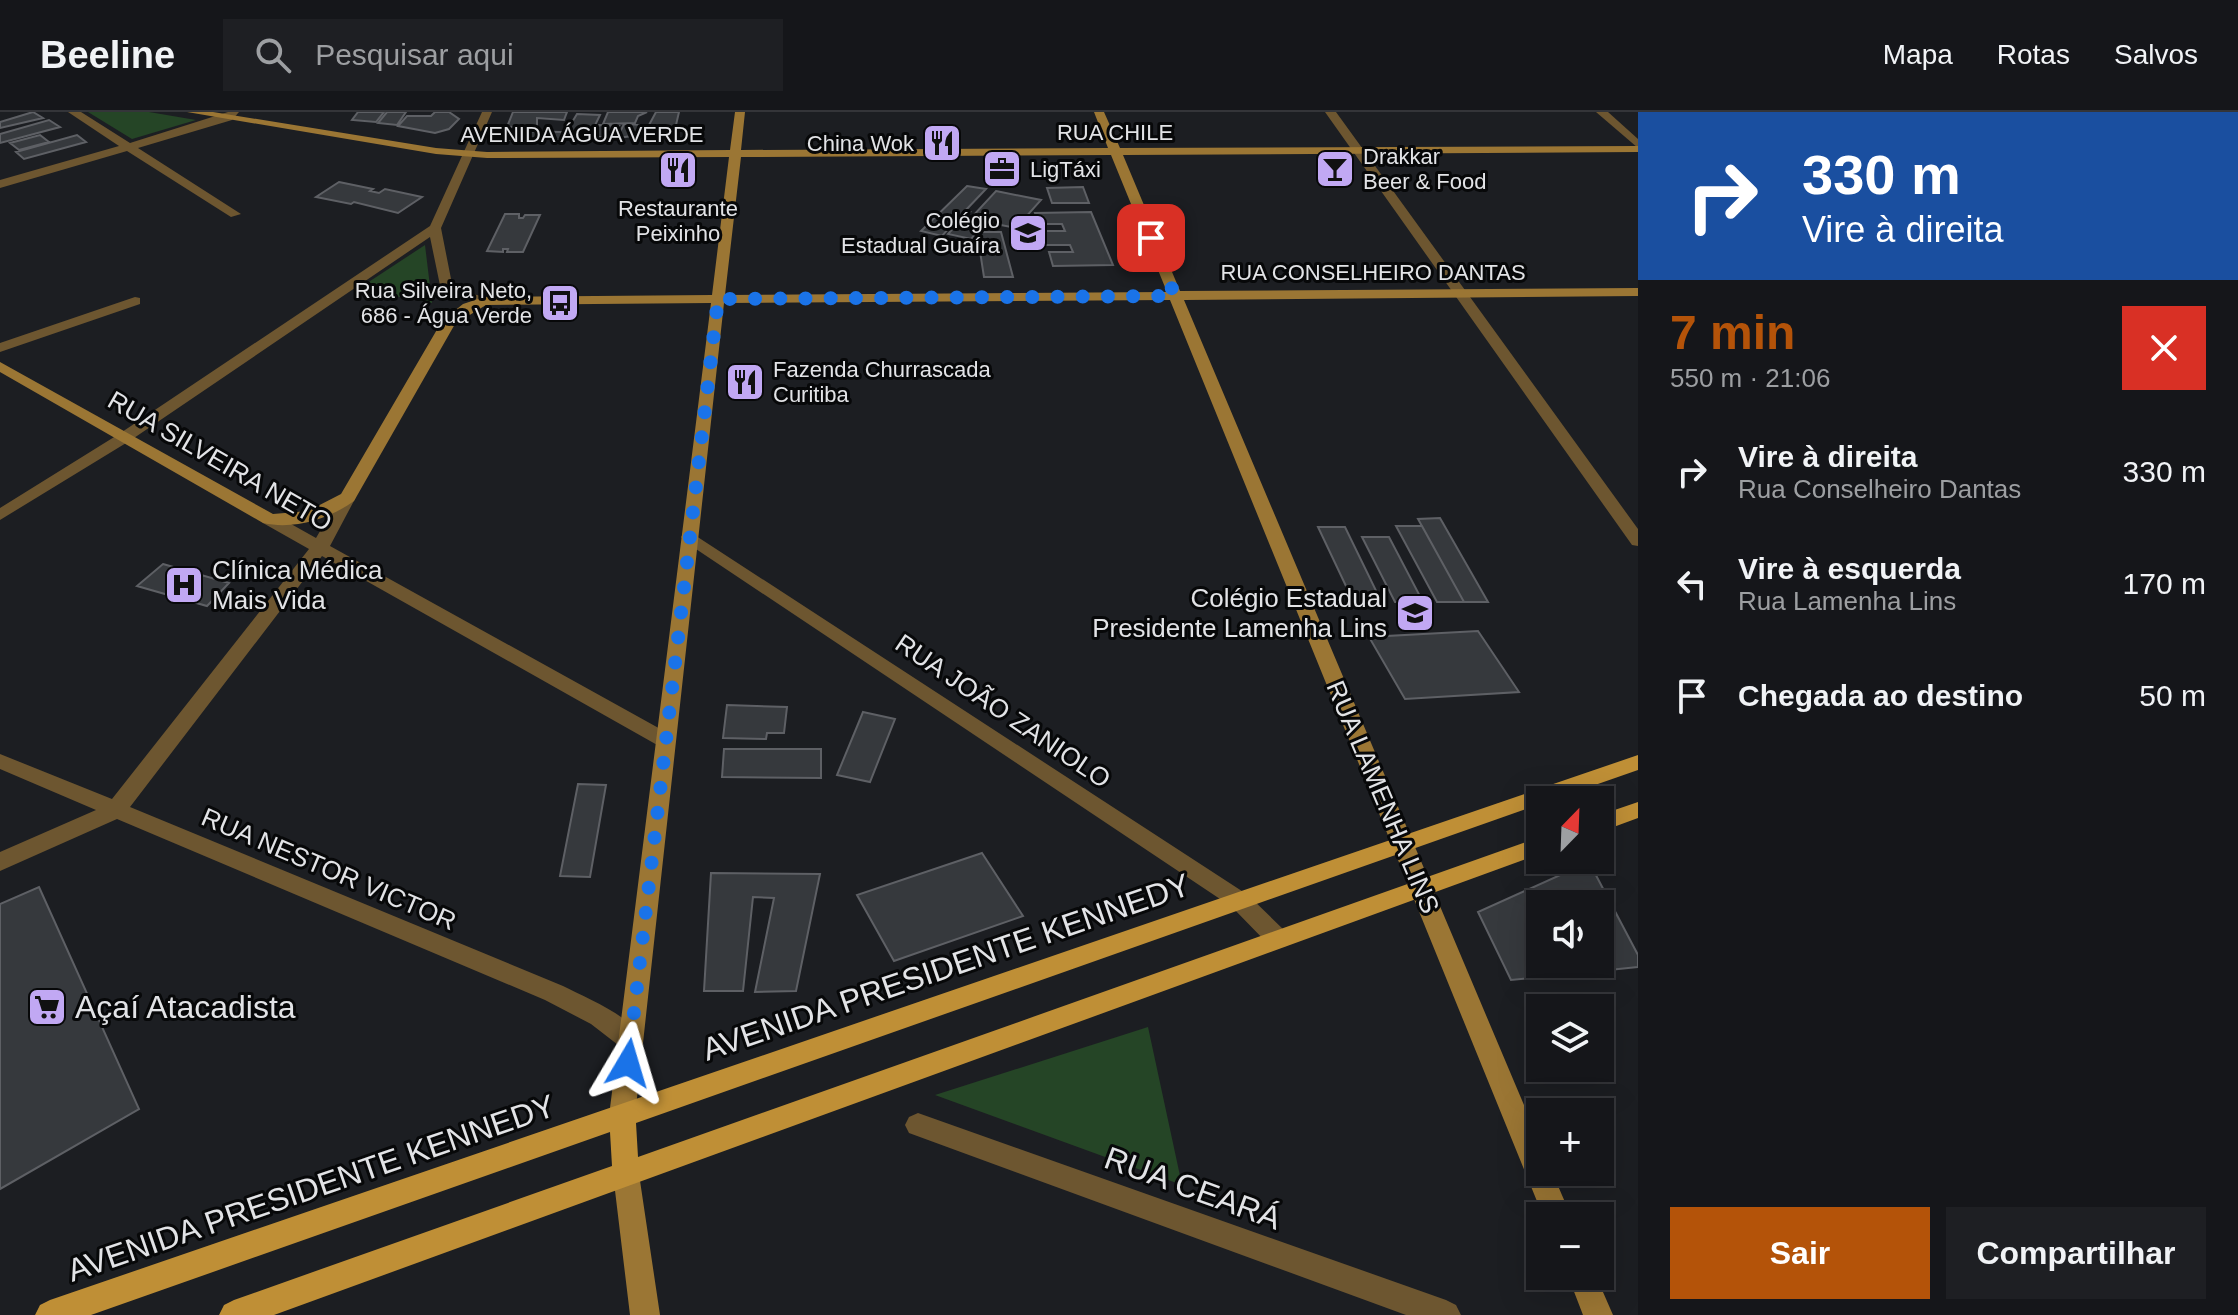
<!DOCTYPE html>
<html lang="pt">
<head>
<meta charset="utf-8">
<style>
	:root { --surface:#15161a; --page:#1e1f23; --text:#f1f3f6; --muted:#9d9fa2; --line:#343539; --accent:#b45309 }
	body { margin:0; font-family:Arial,sans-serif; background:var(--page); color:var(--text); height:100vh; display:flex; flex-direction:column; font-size:30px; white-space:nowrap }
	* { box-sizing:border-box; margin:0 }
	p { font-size:26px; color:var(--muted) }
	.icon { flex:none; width:44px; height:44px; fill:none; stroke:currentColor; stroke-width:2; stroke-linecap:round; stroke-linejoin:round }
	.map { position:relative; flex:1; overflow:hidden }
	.details { display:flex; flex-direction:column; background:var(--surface); width:600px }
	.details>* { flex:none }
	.guide { background:#1a4fa0; color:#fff; overflow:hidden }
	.needle { width:52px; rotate:23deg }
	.controls { position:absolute; left:1526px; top:674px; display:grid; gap:16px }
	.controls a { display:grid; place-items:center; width:88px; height:88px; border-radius:0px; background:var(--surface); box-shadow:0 8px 32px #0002,0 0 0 2px var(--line); font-size:40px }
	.pin { position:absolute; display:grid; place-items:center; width:68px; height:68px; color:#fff; margin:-34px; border-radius:16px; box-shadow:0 4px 12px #0006 }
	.me { position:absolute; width:88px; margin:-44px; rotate:7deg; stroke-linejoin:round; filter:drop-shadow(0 0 6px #0008) }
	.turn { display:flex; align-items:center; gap:28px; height:168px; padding:0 32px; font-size:36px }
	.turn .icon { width:104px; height:104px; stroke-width:2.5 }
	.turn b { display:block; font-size:56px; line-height:68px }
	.round { display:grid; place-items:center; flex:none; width:84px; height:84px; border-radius:0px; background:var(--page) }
	.overview { display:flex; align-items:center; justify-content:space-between; height:136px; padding:0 32px }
	h1 { font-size:48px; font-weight:700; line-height:60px; color:var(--accent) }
	.cta { display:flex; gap:16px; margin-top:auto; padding:16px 32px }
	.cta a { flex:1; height:92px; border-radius:0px; background:var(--accent); color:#fff; font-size:32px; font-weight:700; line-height:92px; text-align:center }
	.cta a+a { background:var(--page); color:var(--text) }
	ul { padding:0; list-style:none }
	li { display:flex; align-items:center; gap:24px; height:112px; padding:0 32px }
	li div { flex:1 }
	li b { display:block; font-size:30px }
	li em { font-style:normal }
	header { display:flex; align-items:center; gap:48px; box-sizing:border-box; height:112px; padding:0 40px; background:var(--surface); border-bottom:2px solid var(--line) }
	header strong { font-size:38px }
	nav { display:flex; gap:44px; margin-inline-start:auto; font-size:28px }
	.search { width:560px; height:72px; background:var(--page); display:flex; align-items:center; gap:20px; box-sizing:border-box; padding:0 28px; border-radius:0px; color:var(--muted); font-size:30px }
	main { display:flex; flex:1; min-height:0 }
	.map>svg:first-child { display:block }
	.green { fill:#254526 }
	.building { fill:#36393d; stroke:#5e6065; stroke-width:2; fill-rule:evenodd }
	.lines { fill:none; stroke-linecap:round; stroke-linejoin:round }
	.minor { fill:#6d5630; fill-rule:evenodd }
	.tertiary { fill:#6d5630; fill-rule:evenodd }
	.secondary { fill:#9b7634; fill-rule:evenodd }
	.primary { fill:#bf8f36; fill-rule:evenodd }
	.route { stroke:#1a73e8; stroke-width:14; stroke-dasharray:0 25.2 }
	.labels { text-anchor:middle; stroke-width:6; stroke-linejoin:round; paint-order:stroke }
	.far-street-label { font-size:22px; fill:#e2e3e6; stroke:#070809 }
	.far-poi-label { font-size:22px; fill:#e2e3e6; stroke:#070809; text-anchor:end }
	.street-label { font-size:26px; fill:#e2e3e6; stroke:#070809 }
	.poi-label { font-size:26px; fill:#e2e3e6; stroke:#070809; text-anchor:start }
	.near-street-label { font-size:32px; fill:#e2e3e6; stroke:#070809 }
	.near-poi-label { font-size:32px; fill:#e2e3e6; stroke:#070809; text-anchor:start }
</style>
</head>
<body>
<header>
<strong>Beeline</strong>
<div class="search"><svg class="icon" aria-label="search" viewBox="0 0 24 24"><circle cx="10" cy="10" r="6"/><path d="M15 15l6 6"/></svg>Pesquisar aqui</div>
<nav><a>Mapa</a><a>Rotas</a><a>Salvos</a></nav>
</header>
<main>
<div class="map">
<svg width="1638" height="1203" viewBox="0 0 1638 1203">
	<rect width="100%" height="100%" fill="#1c1e22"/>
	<path class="green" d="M88,0h61l47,8 -64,19z
		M425,133l7,58 -74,-14z
		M1148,915l34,158 -247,-90z"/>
	<path class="building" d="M33,0l10,6 -43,10v-6z
		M358,0h26l-8,10 -24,-2z
		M387,0h19l-9,13 -19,-2z
		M435,0h14l10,7 -10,10 -14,4 -37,-7 9,-10h24z
		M513,0h54l-3,8 -27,-2v8l-30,1z
		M608,0h39l-9,4 -3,7 -32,1z
		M656,0h23l-6,26h-31z
		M577,2l23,1 -11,23 -26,-1z
		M49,8l11,7 -60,16v-9z
		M624,12l21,1 -5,10 -23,3z
		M599,13l20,1 -7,11h-19z
		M515,19l47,1 -1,8h-51z
		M40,23l9,7 -30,8 -9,-7z
		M77,23l9,7 -62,17 -8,-7z
		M339,70l34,7 -3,2 9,2 6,-4 37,8 -24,16 -44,-11 -3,2 -35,-7z
		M967,74l19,3 -21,22 5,1 -6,6 -5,-1 -17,19 -21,-5z
		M1083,75l6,16h-37l-5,-15z
		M996,79l45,9 -25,28 -46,-9z
		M1091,100l22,53 -60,1 -4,-14h24l-3,-7h-47l-4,-14h46l-3,-7h-23l-4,-11z
		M505,102h14v4h4l2,-3h15l-17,37h-16l1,-3h-5v3l-16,-1z
		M957,112l23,5 -9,10 -23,-5z
		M977,120h24l12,45h-29z
		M1440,406l48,84h-24l-46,-83z
		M1396,414h26l42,76h-27z
		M1318,415h27l37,76h-28z
		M1362,425h27l34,65h-28z
		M163,452l66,19 -22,23 -70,-20z
		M1478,519l41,61 -114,7 -36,-62z
		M727,593l60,2 -3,26h-17l-1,6 -43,-1z
		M863,600l32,7 -25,63 -33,-7z
		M724,637h97v29l-99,-1z
		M578,672l28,1 -16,92 -30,-1z
		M982,741l41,63 -129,45 -37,-66z
		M1589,750l49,93v12l-127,13 -33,-68zM1540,792h60v60h-60z
		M711,761l109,1 -24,117 -41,1 19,-94 -21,-1 -10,94h-39z
		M39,775l100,222 -139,80v-285z"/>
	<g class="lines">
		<path class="minor" d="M68,0h13l49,31 98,-31h11l-7,8 -94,28 103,66 -10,3 -104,-66 -127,37v-8l119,-34z
			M482,0h10l-51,116 12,61 36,9v6l-47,-9 -12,-58 -299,203 -131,80v-12l119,-74 311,-208z
			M1325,0h11l302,417v17l-6,-1z
			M135,185l5,1v6l-140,48v-9z
			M348,380l8,5 -26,49 343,190 3,5 -3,5h-14l-337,-190 -192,251 433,179c23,12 69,30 80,54l-3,8 -9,3 -9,-3 -31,-24 -46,-24 -428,-181 -117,52v-19l96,-42 -96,-41v-15l112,45 197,-250 -46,-26 -3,-4 3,-4h12l41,23 24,-41z
			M690,420l558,363 38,37 4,7 -4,7 -8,2 -8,-2 -38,-39 -548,-366 -3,-4 3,-4z
			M918,1001l528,187 10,5 5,10h-55l-497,-182 -4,-8 4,-8z"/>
		<path class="tertiary" d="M1596,0h12l30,27v9z"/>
		<path class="secondary" d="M187,0h26l223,36 51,4 243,-2 5,-38h10l-4,38 367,-2 -14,-36h10l16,36 518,-2v6l-515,3 57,136 458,-3v8l-454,4 356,843v29h12l19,44h-28l-373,-916 -446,3 -89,813 -4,8 -9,4 -9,-4 -4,-8 102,-813 -225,2 -31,19 -101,177c-25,18 -60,29 -91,22l-263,-151v-10l273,152 35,-3 33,-17 101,-173 21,-17 21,-7 228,-2 17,-138 -242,1 -51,-4zM1111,43l56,137 -442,3 16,-138z
			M626,1049l10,4 3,9 21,141h-30l-17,-141 3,-9z
			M1568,1164h28l17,39h-30z"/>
		<path class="primary" d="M1638,643v15l-86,30h-12v4l-904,319 2,34 902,-320v17l-1266,461h-55l5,-10 10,-5 378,-134 -2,-34 -519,183h-56l5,-10 10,-5z
			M1638,690v16l-38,14v-17z"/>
	</g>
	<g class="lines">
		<path class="route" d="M628,951l90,-764 457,-3 -24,-58"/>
	</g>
	<defs>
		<symbol id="restaurant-square" viewBox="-11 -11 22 22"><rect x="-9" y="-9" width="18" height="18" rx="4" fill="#c1a8f3" stroke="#070809"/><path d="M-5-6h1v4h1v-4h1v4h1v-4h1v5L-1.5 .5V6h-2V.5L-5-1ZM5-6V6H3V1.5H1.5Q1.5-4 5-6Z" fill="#111"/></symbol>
		<symbol id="office-square" viewBox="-11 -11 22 22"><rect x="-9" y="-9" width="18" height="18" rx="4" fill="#c1a8f3" stroke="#070809"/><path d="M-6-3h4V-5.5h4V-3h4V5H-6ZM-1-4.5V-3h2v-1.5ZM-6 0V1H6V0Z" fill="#111"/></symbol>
		<symbol id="bar-square" viewBox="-11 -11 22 22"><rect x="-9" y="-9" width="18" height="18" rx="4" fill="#c1a8f3" stroke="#070809"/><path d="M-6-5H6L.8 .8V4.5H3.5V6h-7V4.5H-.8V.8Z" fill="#111"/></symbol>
		<symbol id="school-square" viewBox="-11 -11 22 22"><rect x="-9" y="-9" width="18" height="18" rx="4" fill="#c1a8f3" stroke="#070809"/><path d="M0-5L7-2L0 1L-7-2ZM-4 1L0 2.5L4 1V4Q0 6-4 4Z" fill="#111"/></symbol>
		<symbol id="bus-square" viewBox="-11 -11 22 22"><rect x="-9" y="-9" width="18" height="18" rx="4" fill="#c1a8f3" stroke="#070809"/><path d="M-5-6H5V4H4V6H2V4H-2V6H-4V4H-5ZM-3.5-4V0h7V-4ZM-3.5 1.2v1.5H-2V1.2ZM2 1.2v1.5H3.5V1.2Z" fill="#111"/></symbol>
		<symbol id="hospital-square" viewBox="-11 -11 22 22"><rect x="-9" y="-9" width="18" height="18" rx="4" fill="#c1a8f3" stroke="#070809"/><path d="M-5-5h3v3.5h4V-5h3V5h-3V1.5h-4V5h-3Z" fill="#111"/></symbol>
		<symbol id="supermarket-square" viewBox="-11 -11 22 22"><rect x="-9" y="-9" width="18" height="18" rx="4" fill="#c1a8f3" stroke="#070809"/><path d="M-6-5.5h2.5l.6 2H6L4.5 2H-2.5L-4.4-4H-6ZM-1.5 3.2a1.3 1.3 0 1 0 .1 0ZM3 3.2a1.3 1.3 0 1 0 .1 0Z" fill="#111"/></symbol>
	</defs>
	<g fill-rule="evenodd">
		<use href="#restaurant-square" x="920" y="9" width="44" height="44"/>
		<use href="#office-square" x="980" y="35" width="44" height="44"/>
		<use href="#bar-square" x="1313" y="35" width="44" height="44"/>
		<use href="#restaurant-square" x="656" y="36" width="44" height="44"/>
		<use href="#school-square" x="1006" y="99" width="44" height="44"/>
		<use href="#bus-square" x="538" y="169" width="44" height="44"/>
		<use href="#restaurant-square" x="723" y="248" width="44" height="44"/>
		<use href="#hospital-square" x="162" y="451" width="44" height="44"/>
		<use href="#school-square" x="1393" y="479" width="44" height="44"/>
		<use href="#supermarket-square" x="25" y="873" width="44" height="44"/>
	</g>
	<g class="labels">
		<g class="far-street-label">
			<text x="1115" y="28">RUA CHILE</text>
			<text x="582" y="30">AVENIDA ÁGUA VERDE</text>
			<text x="1373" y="168">RUA CONSELHEIRO DANTAS</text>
		</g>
		<g class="far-poi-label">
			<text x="914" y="39">China Wok</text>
			<text x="1363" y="52" text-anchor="start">Drakkar<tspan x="1363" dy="25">Beer &amp; Food</tspan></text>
			<text x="1030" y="65" text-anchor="start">LigTáxi</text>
			<text x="678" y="104" text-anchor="middle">Restaurante<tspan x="678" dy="25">Peixinho</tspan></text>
			<text x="1000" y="116">Colégio<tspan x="1000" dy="25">Estadual Guaíra</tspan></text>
			<text x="532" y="186">Rua Silveira Neto,<tspan x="532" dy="25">686 - Água Verde</tspan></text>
			<text x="773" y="265" text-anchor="start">Fazenda Churrascada<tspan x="773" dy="25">Curitiba</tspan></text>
		</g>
		<g class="street-label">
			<text transform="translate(220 349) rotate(30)" y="9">RUA SILVEIRA NETO</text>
			<text transform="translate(1003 599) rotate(34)" y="9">RUA JOÃO ZANIOLO</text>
			<text transform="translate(1383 685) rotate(67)" y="9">RUA LAMENHA LINS</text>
			<text transform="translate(329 757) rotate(23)" y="9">RUA NESTOR VICTOR</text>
		</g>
		<g class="poi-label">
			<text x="212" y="467">Clínica Médica<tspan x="212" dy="30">Mais Vida</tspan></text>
			<text x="1387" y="495" text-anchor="end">Colégio Estadual<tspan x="1387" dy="30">Presidente Lamenha Lins</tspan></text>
		</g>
		<g class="near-street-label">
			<text transform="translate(946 855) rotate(-19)" y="11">AVENIDA PRESIDENTE KENNEDY</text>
			<text transform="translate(311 1076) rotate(-19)" y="11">AVENIDA PRESIDENTE KENNEDY</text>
			<text transform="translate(1193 1076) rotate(20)" y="11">RUA CEARÁ</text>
		</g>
		<g class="near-poi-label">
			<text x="75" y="906">Açaí Atacadista</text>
		</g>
	</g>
</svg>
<div class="controls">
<a><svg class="needle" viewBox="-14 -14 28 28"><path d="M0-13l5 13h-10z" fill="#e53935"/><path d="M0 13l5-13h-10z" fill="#9d9fa2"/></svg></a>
<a><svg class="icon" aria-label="sound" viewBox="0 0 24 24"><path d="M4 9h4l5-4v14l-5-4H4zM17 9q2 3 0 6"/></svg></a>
<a><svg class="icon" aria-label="layers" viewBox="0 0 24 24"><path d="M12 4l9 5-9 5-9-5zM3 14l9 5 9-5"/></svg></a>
<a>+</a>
<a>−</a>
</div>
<div class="pin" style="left:1151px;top:126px;background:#d93025"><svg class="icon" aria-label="arrive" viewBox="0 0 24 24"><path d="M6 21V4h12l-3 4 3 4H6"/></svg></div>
<svg class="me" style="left:628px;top:951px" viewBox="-20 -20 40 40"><path d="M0-17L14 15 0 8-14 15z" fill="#1a73e8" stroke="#fff" stroke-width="4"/></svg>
</div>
<section class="details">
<div class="guide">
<div class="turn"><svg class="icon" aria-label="right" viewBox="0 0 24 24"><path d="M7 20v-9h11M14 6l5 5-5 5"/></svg><div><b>330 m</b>Vire à direita</div></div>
</div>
<div class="overview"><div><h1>7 min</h1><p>550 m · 21:06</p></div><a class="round" style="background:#d93025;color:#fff"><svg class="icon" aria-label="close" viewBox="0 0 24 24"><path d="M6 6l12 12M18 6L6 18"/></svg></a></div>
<ul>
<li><svg class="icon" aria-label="right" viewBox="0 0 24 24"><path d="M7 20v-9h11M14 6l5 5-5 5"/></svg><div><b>Vire à direita</b><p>Rua Conselheiro Dantas</p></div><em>330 m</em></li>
<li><svg class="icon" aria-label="left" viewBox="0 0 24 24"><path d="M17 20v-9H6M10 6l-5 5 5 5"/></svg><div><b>Vire à esquerda</b><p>Rua Lamenha Lins</p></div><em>170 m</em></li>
<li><svg class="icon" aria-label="arrive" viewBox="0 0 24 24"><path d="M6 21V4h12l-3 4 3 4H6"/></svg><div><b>Chegada ao destino</b></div><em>50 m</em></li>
</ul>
<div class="cta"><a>Sair</a><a>Compartilhar</a></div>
</section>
</main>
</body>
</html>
